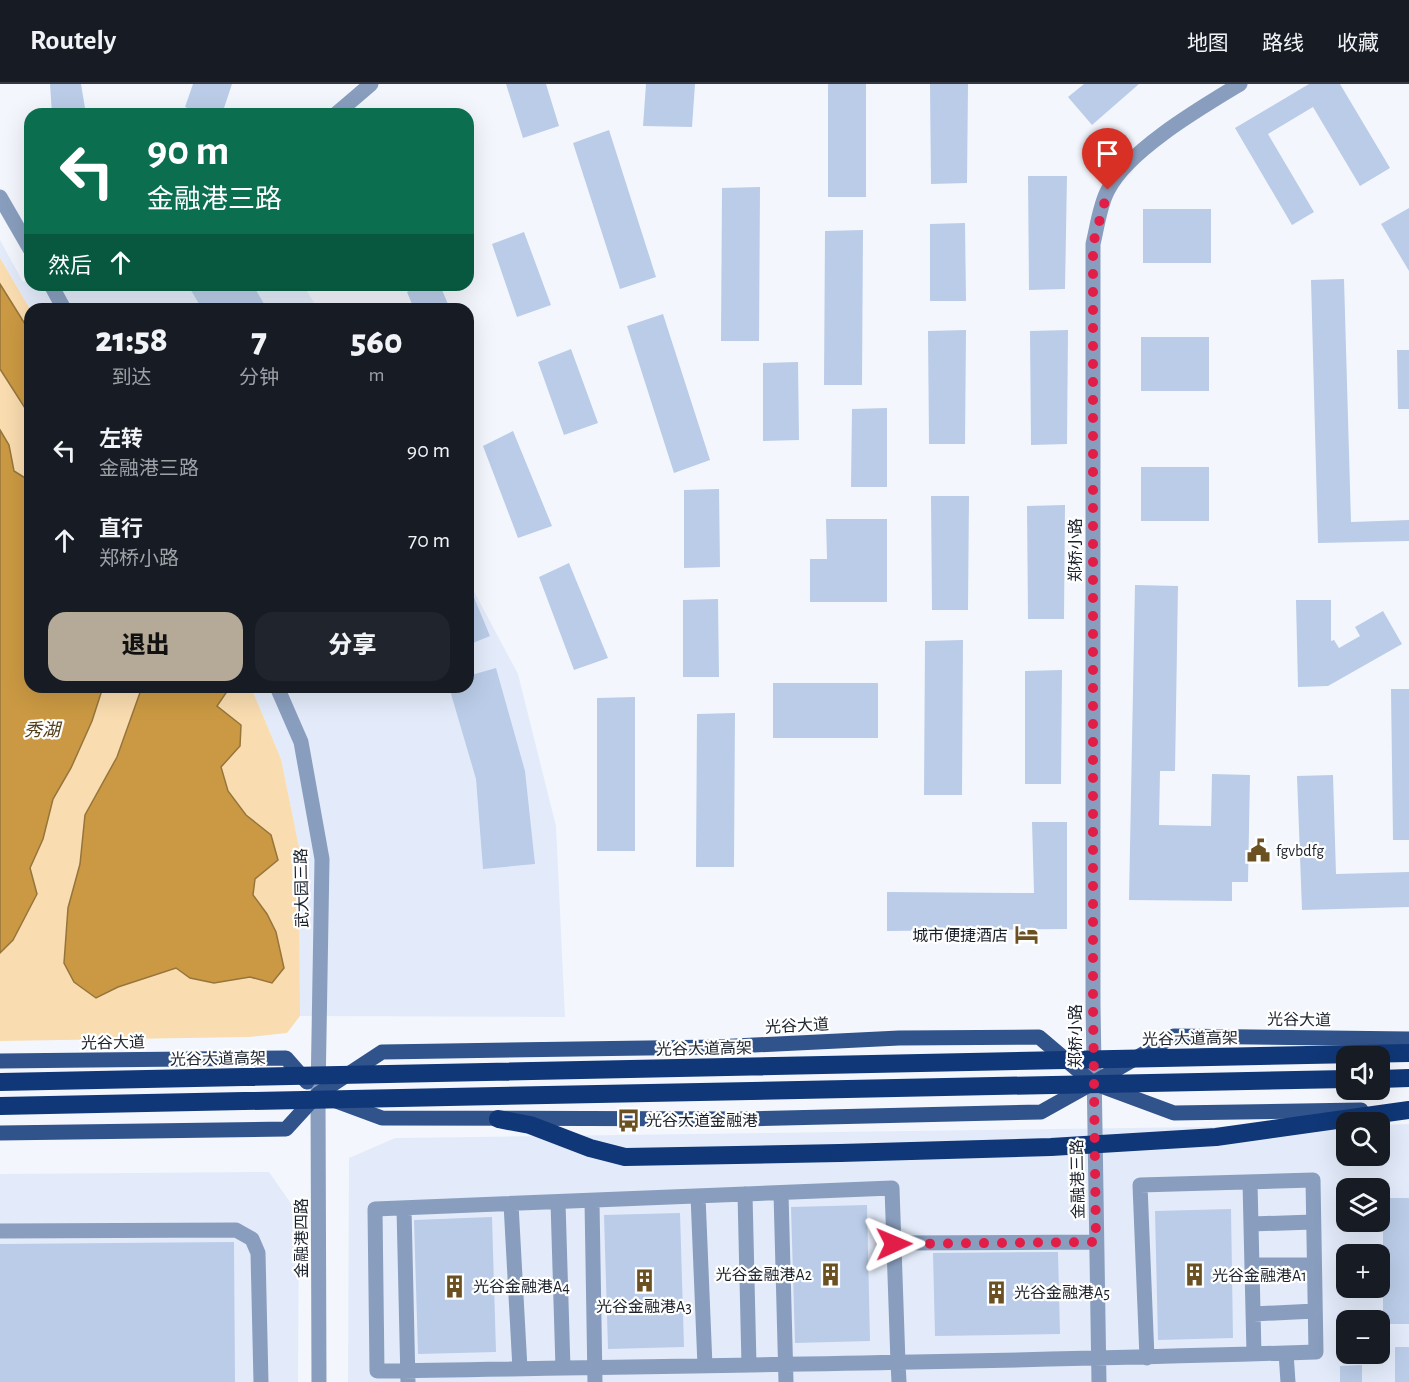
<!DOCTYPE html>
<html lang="zh">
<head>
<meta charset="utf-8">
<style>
	:root { --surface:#171b24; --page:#20242c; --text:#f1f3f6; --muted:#9ea1a6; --line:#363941; --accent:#b5aa97 }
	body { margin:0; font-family:"Alegreya Sans","Noto Sans SC",sans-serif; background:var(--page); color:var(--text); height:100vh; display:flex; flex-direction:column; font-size:22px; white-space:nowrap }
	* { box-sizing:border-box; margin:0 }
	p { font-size:20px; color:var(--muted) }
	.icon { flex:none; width:33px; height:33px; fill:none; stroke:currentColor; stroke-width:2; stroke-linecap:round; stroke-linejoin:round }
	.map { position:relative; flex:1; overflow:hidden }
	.panel { position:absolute; left:24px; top:219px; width:450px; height:390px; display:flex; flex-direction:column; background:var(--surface); border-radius:18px; box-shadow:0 6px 24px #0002 }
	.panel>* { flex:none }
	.hud { position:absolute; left:24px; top:24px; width:450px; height:183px; border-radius:18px; box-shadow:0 6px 24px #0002; background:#0b6e4f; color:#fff; overflow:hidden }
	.tools { position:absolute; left:1336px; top:962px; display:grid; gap:12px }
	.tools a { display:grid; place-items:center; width:54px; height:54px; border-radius:12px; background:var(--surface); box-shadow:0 6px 24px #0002; font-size:30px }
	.pin { position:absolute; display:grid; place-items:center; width:51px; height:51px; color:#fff; margin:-62px -26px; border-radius:50% 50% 50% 0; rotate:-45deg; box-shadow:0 0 6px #0007 }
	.pin .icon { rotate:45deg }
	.me { position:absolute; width:66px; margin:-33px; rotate:89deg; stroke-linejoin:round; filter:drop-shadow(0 0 4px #0008) }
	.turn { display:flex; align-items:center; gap:21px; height:126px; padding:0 24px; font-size:27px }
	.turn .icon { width:78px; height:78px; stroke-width:2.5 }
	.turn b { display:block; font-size:42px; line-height:51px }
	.then { display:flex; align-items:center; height:57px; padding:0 24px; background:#0003; gap:12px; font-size:22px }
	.eta { display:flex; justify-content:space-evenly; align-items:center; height:102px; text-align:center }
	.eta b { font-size:36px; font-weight:800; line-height:42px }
	.primary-button { display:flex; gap:12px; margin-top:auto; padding:12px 24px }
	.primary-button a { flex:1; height:69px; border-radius:18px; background:var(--accent); color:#111; font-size:24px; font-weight:800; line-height:69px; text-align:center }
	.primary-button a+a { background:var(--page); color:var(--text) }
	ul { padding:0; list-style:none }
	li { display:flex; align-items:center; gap:18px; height:90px; padding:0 24px }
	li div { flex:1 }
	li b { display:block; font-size:22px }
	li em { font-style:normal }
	header { display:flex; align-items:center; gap:36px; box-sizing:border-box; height:84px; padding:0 30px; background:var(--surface); border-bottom:2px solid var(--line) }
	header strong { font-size:28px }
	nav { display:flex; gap:33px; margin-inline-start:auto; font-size:21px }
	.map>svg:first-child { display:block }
	.built { fill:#e3ebfa; fill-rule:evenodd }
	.green { fill:#f9dcaf }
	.water { fill:#cb9943; stroke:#96753c; stroke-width:1.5 }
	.building { fill:#bacce8 }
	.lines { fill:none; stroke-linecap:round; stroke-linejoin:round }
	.minor { stroke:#899ebe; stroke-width:15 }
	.major { stroke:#31538b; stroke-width:15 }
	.highway { stroke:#103777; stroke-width:18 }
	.highway-bridge { stroke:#103777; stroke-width:18 }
	.route { stroke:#e11d48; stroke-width:10; stroke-dasharray:0 18 }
	.labels { text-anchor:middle; stroke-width:4.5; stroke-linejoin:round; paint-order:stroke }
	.street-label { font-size:16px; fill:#1a202a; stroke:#fff }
	.poi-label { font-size:16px; fill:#1a202a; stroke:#fff; text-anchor:start }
	.water-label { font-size:18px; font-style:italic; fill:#523d18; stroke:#fff }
</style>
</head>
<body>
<header>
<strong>Routely</strong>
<nav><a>地图</a><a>路线</a><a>收藏</a></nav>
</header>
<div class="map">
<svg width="1409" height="1298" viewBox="0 0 1409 1298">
	<rect width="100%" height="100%" fill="#f3f7fd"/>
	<path class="built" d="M0,156l23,42 7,-4v7h273l15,24h-288l-30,-51z
		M468,496l50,94 38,152 9,191 -265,-1 -1,-169 -18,-88 -30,-72h217z
		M1409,1040v258h-1061l1,-224 46,-20 952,-13v30h33v-30zM1347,1104h33v33h-33zM1347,1170h33v33h-33zM1347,1236h33v33h-33z
		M269,1088l30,43 -1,167h-298v-208z"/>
	<path class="green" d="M0,174l30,51v378h221l30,72 18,88 1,169 -13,17 -38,4 -249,4z"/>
	<path class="water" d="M0,200l30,48v84l-30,-47z
		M0,346l9,15 5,26 16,10v206h73l-11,34 -21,47 -18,31 -10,40 -13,29 7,26 -24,46 -13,13z
		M142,603h86v3l-11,16 24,19 -1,21 -19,21 7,24 18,24 25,20 7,25 -23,19 -2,16 14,19 9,18 8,36 -12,15 -22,-6 -36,6 -24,-5 -14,-10 -58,19 -22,11 -22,-16 -10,-19 4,-55 12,-44 5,-49 32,-58z"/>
	<path class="building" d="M50,0h31l5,30h-34z
		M193,0h39l-10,30h-19l-18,-7z
		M506,0h40l13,42 -36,12z
		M646,0h49l-3,43 -49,-1z
		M828,0h38v113h-38z
		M930,0h38l-1,99 -36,1z
		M1084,0h55l-47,41 -24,-28z
		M1309,0h31l50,84 -30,18 -47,-79 -45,27 46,78 -22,13 -57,-97z
		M609,46l47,147 -36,12 -47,-146z
		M1028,92h39l-2,113 -36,1z
		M760,103l-1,154h-38l1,-153z
		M1409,124v63l-28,-47z
		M1143,125h68v54h-68z
		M965,139l1,78h-36v-77z
		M863,146l-1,155h-38l1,-154z
		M524,148l27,73 -34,12 -25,-73z
		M1344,195l7,243 58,-2v21l-91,2 -7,-263z
		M188,201h65l14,24h-65z
		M420,201h20l10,24h-36l-7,-17z
		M663,230l47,146 -36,13 -47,-147z
		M966,246l-1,114h-36l-1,-113z
		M1068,246l-1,114 -36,1 -1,-114z
		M1141,253h68v54h-68z
		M571,265l27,74 -34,12 -26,-73z
		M1397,266h12v59h-11z
		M798,278l1,78 -36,1v-78z
		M887,324v79h-36l1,-78z
		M513,347l39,95 -34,12 -35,-92z
		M1141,383h68v54h-68z
		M719,405l1,78 -36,1v-78z
		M931,412h38l-1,114h-36z
		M1065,421l-1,114h-36l-1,-113z
		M826,435h61v83h-77v-43h17z
		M569,479l39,95 -34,12 -35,-93z
		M468,499l22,53 -22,9z
		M1135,501l43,1 -3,185h-15l-1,54 52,1 1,-52 38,1 -2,107h-16v19l-103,-1z
		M718,515l1,78h-36v-77z
		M1296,516h35v41l3,-1 5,8 21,-12 -5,-9 28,-16 19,33 -74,42 -30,1z
		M963,556l-1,155h-38l1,-154z
		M496,584l29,103 10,93 -52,5 -7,-90 -27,-92h19v-11z
		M1062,586l-1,114h-36v-113z
		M773,599h105v55h-105z
		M1391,605h18v151h-16z
		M635,613v154h-38v-153z
		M735,629l-1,154h-38l1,-153z
		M1333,691l3,99 73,-2v35l-107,3 -5,-134z
		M1032,738h35v107l-180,2v-39l147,1z
		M1383,1114h26v126h-26z
		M867,1121l3,136 -75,2 -4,-136z
		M1231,1125l2,129 -75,2 -3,-129z
		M680,1129l4,134 -76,2 -4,-134z
		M492,1133l4,135 -78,2 -4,-134z
		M234,1158l1,140h-235v-138z
		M1058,1168l2,82 -125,2 -2,-83z
		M1395,1263h14v35h-14z
		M1362,1281v17h-22v-16z"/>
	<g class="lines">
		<path class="minor" d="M336,30l35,-30
			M0,113l30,52
			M51,201l13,24
			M277,603l24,55 21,117 -4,235 1,288
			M1250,1098l4,172
			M781,1109l5,189
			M745,1110l4,171
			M698,1112l7,170
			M592,1117l3,181
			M558,1118l5,166
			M511,1120l9,165
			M404,1124l4,174
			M1251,1140l62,-2
			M0,1147l236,-1 16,9 6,14 3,129
			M894,1159l202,-1
			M1252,1181h62
			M1253,1230l62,-3
			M1286,1269l2,29
			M899,1298l-1,-19 -6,-175 -517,21 2,162c313,-5 626,-9 939,-19l-3,-172 -173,5 7,173
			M1099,1298l-6,-378v-760c4,-16 7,-40 15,-54 20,-40 94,-83 132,-106"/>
		<path class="major" d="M0,977l286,-3 21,24
			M336,1017l46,17 362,1 297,-7 52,-29 81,30 187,-3
			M0,1049l286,-4 32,-35 64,-42 333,-5 184,-9 140,-1 54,46 81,-47 235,3"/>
		<path class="highway" d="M1380,995l29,-1
			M498,1035l32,6 60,23 35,9 215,-4"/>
		<path class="highway-bridge" d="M0,998l1409,-29
			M0,1022l1347,-27
			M840,1069l211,-6 165,-10 193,-27"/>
	</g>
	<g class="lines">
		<path class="route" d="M894,1160l202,-2 -3,-238v-760l15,-54"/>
	</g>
	<defs>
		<symbol id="civic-bare" viewBox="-9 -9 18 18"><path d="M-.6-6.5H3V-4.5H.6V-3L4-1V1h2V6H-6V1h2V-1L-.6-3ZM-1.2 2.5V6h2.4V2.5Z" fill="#6b5022" stroke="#fff" stroke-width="2.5" paint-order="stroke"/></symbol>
		<symbol id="hotel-bare" viewBox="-9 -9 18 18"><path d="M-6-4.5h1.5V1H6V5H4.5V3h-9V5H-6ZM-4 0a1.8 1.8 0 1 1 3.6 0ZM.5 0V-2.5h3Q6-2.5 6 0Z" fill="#6b5022" stroke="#fff" stroke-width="2.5" paint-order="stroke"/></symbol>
		<symbol id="bus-bare" viewBox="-9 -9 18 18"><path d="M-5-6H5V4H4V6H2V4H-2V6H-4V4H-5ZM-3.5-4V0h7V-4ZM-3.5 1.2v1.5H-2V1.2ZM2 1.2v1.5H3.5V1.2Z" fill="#6b5022" stroke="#fff" stroke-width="2.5" paint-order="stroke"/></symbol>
		<symbol id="building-bare" viewBox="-9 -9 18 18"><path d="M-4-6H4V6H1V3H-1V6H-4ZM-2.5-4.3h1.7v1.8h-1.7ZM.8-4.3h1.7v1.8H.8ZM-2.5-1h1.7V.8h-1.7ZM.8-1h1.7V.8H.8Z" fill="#6b5022" stroke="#fff" stroke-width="2.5" paint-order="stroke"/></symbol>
	</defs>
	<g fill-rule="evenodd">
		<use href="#civic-bare" x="1242" y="750" width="33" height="33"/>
		<use href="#hotel-bare" x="1010" y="834" width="33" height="33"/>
		<use href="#bus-bare" x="612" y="1020" width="33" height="33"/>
		<use href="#building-bare" x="814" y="1174" width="33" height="33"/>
		<use href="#building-bare" x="1178" y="1174" width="33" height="33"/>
		<use href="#building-bare" x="628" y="1180" width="33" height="33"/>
		<use href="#building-bare" x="438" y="1186" width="33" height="33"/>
		<use href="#building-bare" x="980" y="1192" width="33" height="33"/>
	</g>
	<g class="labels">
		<g class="street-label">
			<text transform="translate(1075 466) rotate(-90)" y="6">郑桥小路</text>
			<text transform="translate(301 804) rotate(-91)" y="6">武大园三路</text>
			<text transform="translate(1299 935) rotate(1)" y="6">光谷大道</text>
			<text transform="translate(797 941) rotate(-3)" y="6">光谷大道</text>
			<text transform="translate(1075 952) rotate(-90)" y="6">郑桥小路</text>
			<text transform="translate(1190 954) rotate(-1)" y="6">光谷大道高架</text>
			<text transform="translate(113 958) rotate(-1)" y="6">光谷大道</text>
			<text transform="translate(704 964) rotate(-1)" y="6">光谷大道高架</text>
			<text transform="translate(218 974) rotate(-1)" y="6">光谷大道高架</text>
			<text transform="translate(1077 1095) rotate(-91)" y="6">金融港三路</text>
			<text transform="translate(301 1154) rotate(-90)" y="6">金融港四路</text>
		</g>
		<g class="poi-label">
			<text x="1276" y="772">fgvbdfg</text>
			<text x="1008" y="857" text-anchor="end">城市便捷酒店</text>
			<text x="646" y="1042">光谷大道金融港</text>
			<text x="812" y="1196" text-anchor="end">光谷金融港A2</text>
			<text x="1212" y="1197">光谷金融港A1</text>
			<text x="473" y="1208">光谷金融港A4</text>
			<text x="1014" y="1214">光谷金融港A5</text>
			<text x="644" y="1228" text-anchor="middle">光谷金融港A3</text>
		</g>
		<g class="water-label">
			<text x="42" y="652">秀湖</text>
		</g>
	</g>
</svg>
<div class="tools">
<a><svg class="icon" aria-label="sound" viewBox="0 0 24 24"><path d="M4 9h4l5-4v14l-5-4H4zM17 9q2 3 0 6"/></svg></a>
<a><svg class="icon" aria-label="search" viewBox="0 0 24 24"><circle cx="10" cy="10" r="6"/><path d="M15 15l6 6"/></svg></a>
<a><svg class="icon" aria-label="layers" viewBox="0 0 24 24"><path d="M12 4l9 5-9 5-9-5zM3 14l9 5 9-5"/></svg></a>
<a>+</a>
<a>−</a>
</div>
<div class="pin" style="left:1108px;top:106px;background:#d93025"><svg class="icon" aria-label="arrive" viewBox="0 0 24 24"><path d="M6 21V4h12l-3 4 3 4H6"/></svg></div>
<svg class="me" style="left:894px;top:1160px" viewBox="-20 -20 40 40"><path d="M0-17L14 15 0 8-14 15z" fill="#e11d48" stroke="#fff" stroke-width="4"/></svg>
<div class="hud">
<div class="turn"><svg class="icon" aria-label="left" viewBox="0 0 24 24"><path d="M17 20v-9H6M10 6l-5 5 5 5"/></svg><div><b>90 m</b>金融港三路</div></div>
<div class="then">然后<svg class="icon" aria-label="ahead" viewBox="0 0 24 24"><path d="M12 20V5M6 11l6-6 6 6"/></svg></div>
</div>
<section class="panel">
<div class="eta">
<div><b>21:58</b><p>到达</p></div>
<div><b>7</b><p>分钟</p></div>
<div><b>560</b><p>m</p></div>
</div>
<ul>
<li><svg class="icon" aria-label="left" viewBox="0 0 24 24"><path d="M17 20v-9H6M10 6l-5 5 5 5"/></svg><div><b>左转</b><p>金融港三路</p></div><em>90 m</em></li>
<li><svg class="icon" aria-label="ahead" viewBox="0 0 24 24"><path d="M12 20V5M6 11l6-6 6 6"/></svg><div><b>直行</b><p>郑桥小路</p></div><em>70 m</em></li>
</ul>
<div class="primary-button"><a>退出</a><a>分享</a></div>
</section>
</div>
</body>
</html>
